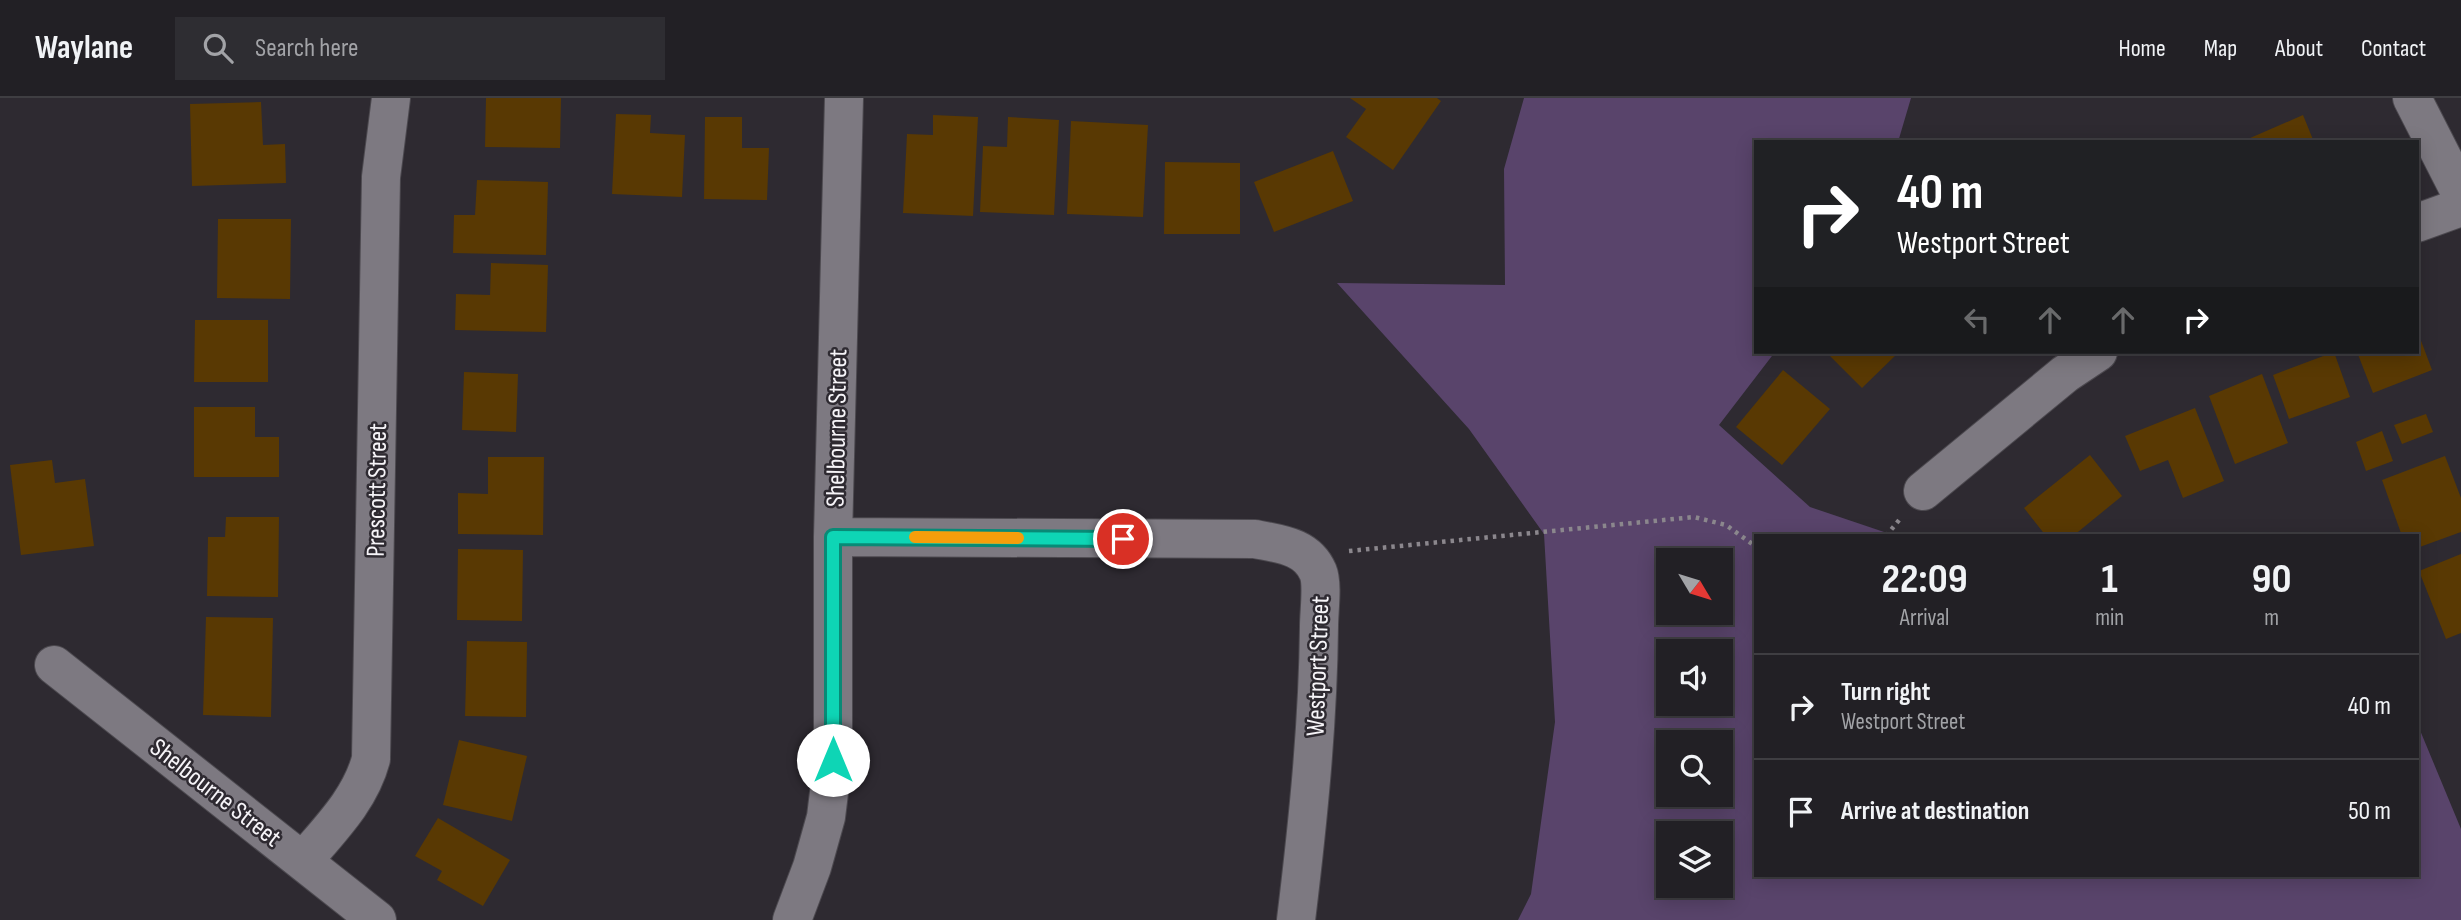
<!DOCTYPE html>
<html lang="en">
<head>
<meta charset="utf-8">
<style>
	:root { --surface:#222025; --page:#2e2d32; --text:#f1f3f6; --muted:#a2a3a7; --line:#3f3e42 }
	body { margin:0; font-family:"Sofia Sans Condensed",sans-serif; background:var(--page); color:var(--text); height:100vh; display:flex; flex-direction:column; font-size:26px; white-space:nowrap }
	* { box-sizing:border-box; margin:0 }
	p { font-size:23px; color:var(--muted) }
	.icon { flex:none; width:38px; height:38px; fill:none; stroke:currentColor; stroke-width:2; stroke-linecap:round; stroke-linejoin:round }
	.map { position:relative; flex:1; overflow:hidden }
	.panel { position:absolute; left:1754px; top:436px; width:665px; height:343px; display:flex; flex-direction:column; background:var(--surface); border-radius:0px; box-shadow:0 4px 18px #0003,0 0 0 2px var(--line) }
	.panel>* { flex:none }
	.top-card { position:absolute; left:1754px; top:42px; width:665px; height:214px; border-radius:0px; box-shadow:0 4px 18px #0003,0 0 0 2px var(--line); background:#202124; color:#fff; overflow:hidden }
	.needle { width:46px; rotate:128deg }
	.fabs { position:absolute; left:1656px; top:450px; display:grid; gap:14px }
	.fabs a { display:grid; place-items:center; width:77px; height:77px; border-radius:0px; background:var(--surface); box-shadow:0 4px 18px #0003,0 0 0 2px var(--line); font-size:35px }
	.pin { position:absolute; display:grid; place-items:center; width:60px; height:60px; color:#fff; margin:-30px; border:4px solid #fff; border-radius:50%; box-shadow:0 2px 7px #0007 }
	.me { position:absolute; width:77px; margin:-38px; rotate:0deg; stroke-linejoin:round; filter:drop-shadow(0 0 5px #0008) }
	.turn { display:flex; align-items:center; gap:24px; height:147px; padding:0 28px; font-size:32px }
	.turn .icon { width:91px; height:91px; stroke-width:2.5 }
	.turn b { display:block; font-size:49px; line-height:60px }
	.lanes { display:flex; align-items:center; height:66px; padding:0 28px; background:#0003; justify-content:center; gap:35px; direction:ltr }
	.lanes .off { opacity:.35 }
	.eta { display:flex; justify-content:space-evenly; align-items:center; height:119px; text-align:center }
	.eta b { font-size:42px; font-weight:700; line-height:49px }
	ul { padding:0; list-style:none }
	li { display:flex; align-items:center; gap:21px; height:105px; padding:0 28px; border-top:2px solid var(--line) }
	li div { flex:1 }
	li b { display:block; font-size:26px }
	li em { font-style:normal }
	header { display:flex; align-items:center; gap:42px; box-sizing:border-box; height:98px; padding:0 35px; background:var(--surface); border-bottom:2px solid var(--line) }
	header strong { font-size:33px }
	nav { display:flex; gap:38px; margin-inline-start:auto; font-size:24px }
	.search { width:490px; height:63px; background:var(--page); display:flex; align-items:center; gap:18px; box-sizing:border-box; padding:0 24px; border-radius:0px; color:var(--muted); font-size:26px }
	.map>svg:first-child { display:block }
	.green { fill:#59446b; fill-rule:evenodd }
	.building { fill:#593903 }
	.lines { fill:none; stroke-linecap:round; stroke-linejoin:round }
	.minor-casing { stroke:#4c494f; stroke-width:40 }
	.path { stroke:#8b878d; stroke-width:4.5; stroke-dasharray:3.5 5; stroke-linecap:butt }
	.minor { stroke:#7d7981; stroke-width:38 }
	.route-casing { stroke:#098a76; stroke-width:18 }
	.route { stroke:#0ed5b5; stroke-width:12 }
	.slow { stroke:#f59e0b; stroke-width:12 }
	.labels { text-anchor:middle; stroke-width:5; stroke-linejoin:round; paint-order:stroke }
	.street-label { font-size:26px; fill:#f6f4f8; stroke:#2e2a31 }
</style>
</head>
<body>
<header>
<strong>Waylane</strong>
<div class="search"><svg class="icon" aria-label="search" viewBox="0 0 24 24"><circle cx="10" cy="10" r="6"/><path d="M15 15l6 6"/></svg>Search here</div>
<nav><a>Home</a><a>Map</a><a>About</a><a>Contact</a></nav>
</header>
<div class="map">
<svg width="2461" height="822" viewBox="0 0 2461 822">
	<rect width="100%" height="100%" fill="#2e2a31"/>
	<path class="green" d="M1524,0h387l-13,44h-143v210h20l-56,73 91,82 83,28 -138,1v339h662v-152l44,106v91h-943l13,-26 24,-172 -11,-188 -75,-105 -132,-146 168,2 -1,-116zM1668,462h52v52h-52zM1668,553h52v53h-52zM1668,644h52v52h-52zM1668,735h52v53h-52z"/>
	<path class="building" d="M486,0h75l-1,50 -75,-1z
		M1350,0h87l4,3 -48,69 -47,-33 20,-28z
		M261,4l2,43 22,-1 1,39 -94,3 -2,-82z
		M616,16l35,1 -1,18 35,2 -3,62 -70,-3z
		M933,17l45,2 -5,99 -70,-3 4,-79 26,1z
		M2303,17l11,27h-73z
		M705,19h37v31h27l-2,52 -63,-1z
		M1008,19l51,3 -5,95 -74,-3 3,-66 24,1z
		M1071,23l77,4 -5,92 -76,-3z
		M1333,53l20,50 -79,31 -20,-50z
		M1165,64l75,1v71h-76z
		M477,82l71,2 -2,73 -93,-2 1,-38h21z
		M218,121h73l-1,80 -73,-1z
		M491,165l57,2 -2,67 -91,-2 1,-36 34,1z
		M195,222h73v62h-74z
		M2417,232l15,40 -59,23 -16,-41h60z
		M1826,254h73l-37,36z
		M2334,254l16,45 -61,22 -16,-44z
		M1783,272l47,39 -48,56 -46,-38z
		M464,274l54,2 -2,58 -54,-2z
		M2262,276l26,69 -53,21 -26,-68z
		M194,309h61v30h24v40h-85z
		M2195,310l29,73 -41,17 -15,-38 -28,11 -15,-35z
		M2426,316l7,18 -31,12 -8,-19z
		M2382,333l11,30 -27,10 -10,-29z
		M2090,357l32,41 -49,40h-27l-22,-28z
		M2445,358l16,42v34l-44,16v-12h-15l-20,-56z
		M488,359h56l-1,78 -85,-1v-41l30,1z
		M52,362l3,23 30,-4 9,67 -73,9 -11,-90z
		M226,419h53l-1,80 -71,-1 1,-59h17z
		M458,451l65,1 -1,71 -65,-1z
		M2461,456v79l-15,6 -27,-68z
		M206,519l67,1 -2,99 -68,-2z
		M467,543l60,1 -1,75 -61,-1z
		M459,642l68,16 -15,65 -69,-16z
		M438,720l72,42 -27,46 -46,-26 5,-9 -27,-15z"/>
	<g class="lines">
		<defs>
			<path id="minor" d="M2412,0l49,96
				M2417,125l44,-16
				M1923,393l142,-117 33,-22
				M833,439l422,2c25,5 52,7 63,33 5,12 1,40 1,54 -1,98 -11,196 -23,294
				M54,567l323,255
				M303,763c27,-32 57,-61 68,-102l10,-582 10,-79
				M792,822l20,-53 14,-50 7,-57v-223l11,-439"/>
		</defs>
		<use href="#minor" class="minor-casing"/>
		<path class="path" d="M1886,438l14,-17
			M1349,453l345,-34 32,8 29,21"/>
		<use href="#minor" class="minor"/>
	</g>
	<g class="lines">
		<defs>
			<path id="route" d="M833,662v-223l290,2"/>
		</defs>
		<use href="#route" class="route-casing"/>
		<use href="#route" class="route"/>
		<path class="slow" d="M915,439l103,1"/>
	</g>
	<g class="labels">
		<g class="street-label">
			<text transform="translate(836 330) rotate(-89)" y="9">Shelbourne Street</text>
			<text transform="translate(376 392) rotate(-89)" y="9">Prescott Street</text>
			<text transform="translate(1317 568) rotate(-88)" y="9">Westport Street</text>
			<text transform="translate(216 694) rotate(38)" y="9">Shelbourne Street</text>
		</g>
	</g>
</svg>
<div class="fabs">
<a><svg class="needle" viewBox="-14 -14 28 28"><path d="M0-13l5 13h-10z" fill="#e53935"/><path d="M0 13l5-13h-10z" fill="#a2a3a7"/></svg></a>
<a><svg class="icon" aria-label="sound" viewBox="0 0 24 24"><path d="M4 9h4l5-4v14l-5-4H4zM17 9q2 3 0 6"/></svg></a>
<a><svg class="icon" aria-label="search" viewBox="0 0 24 24"><circle cx="10" cy="10" r="6"/><path d="M15 15l6 6"/></svg></a>
<a><svg class="icon" aria-label="layers" viewBox="0 0 24 24"><path d="M12 4l9 5-9 5-9-5zM3 14l9 5 9-5"/></svg></a>
</div>
<div class="pin" style="left:1123px;top:441px;background:#d93025"><svg class="icon" aria-label="arrive" viewBox="0 0 24 24"><path d="M6 21V4h12l-3 4 3 4H6"/></svg></div>
<svg class="me" style="left:833px;top:662px" viewBox="-20 -20 40 40"><circle r="19" fill="#fff"/><path d="M0-13L10 11 0 6-10 11z" fill="#0ed5b5"/></svg>
<div class="top-card">
<div class="turn"><svg class="icon" aria-label="right" viewBox="0 0 24 24"><path d="M7 20v-9h11M14 6l5 5-5 5"/></svg><div><b>40 m</b>Westport Street</div></div>
<div class="lanes"><svg class="icon off" aria-label="left" viewBox="0 0 24 24"><path d="M17 20v-9H6M10 6l-5 5 5 5"/></svg><svg class="icon off" aria-label="ahead" viewBox="0 0 24 24"><path d="M12 20V5M6 11l6-6 6 6"/></svg><svg class="icon off" aria-label="ahead" viewBox="0 0 24 24"><path d="M12 20V5M6 11l6-6 6 6"/></svg><svg class="icon" aria-label="right" viewBox="0 0 24 24"><path d="M7 20v-9h11M14 6l5 5-5 5"/></svg></div>
</div>
<section class="panel">
<div class="eta">
<div><b>22:09</b><p>Arrival</p></div>
<div><b>1</b><p>min</p></div>
<div><b>90</b><p>m</p></div>
</div>
<ul>
<li><svg class="icon" aria-label="right" viewBox="0 0 24 24"><path d="M7 20v-9h11M14 6l5 5-5 5"/></svg><div><b>Turn right</b><p>Westport Street</p></div><em>40 m</em></li>
<li><svg class="icon" aria-label="arrive" viewBox="0 0 24 24"><path d="M6 21V4h12l-3 4 3 4H6"/></svg><div><b>Arrive at destination</b></div><em>50 m</em></li>
</ul>
</section>
</div>
</body>
</html>
